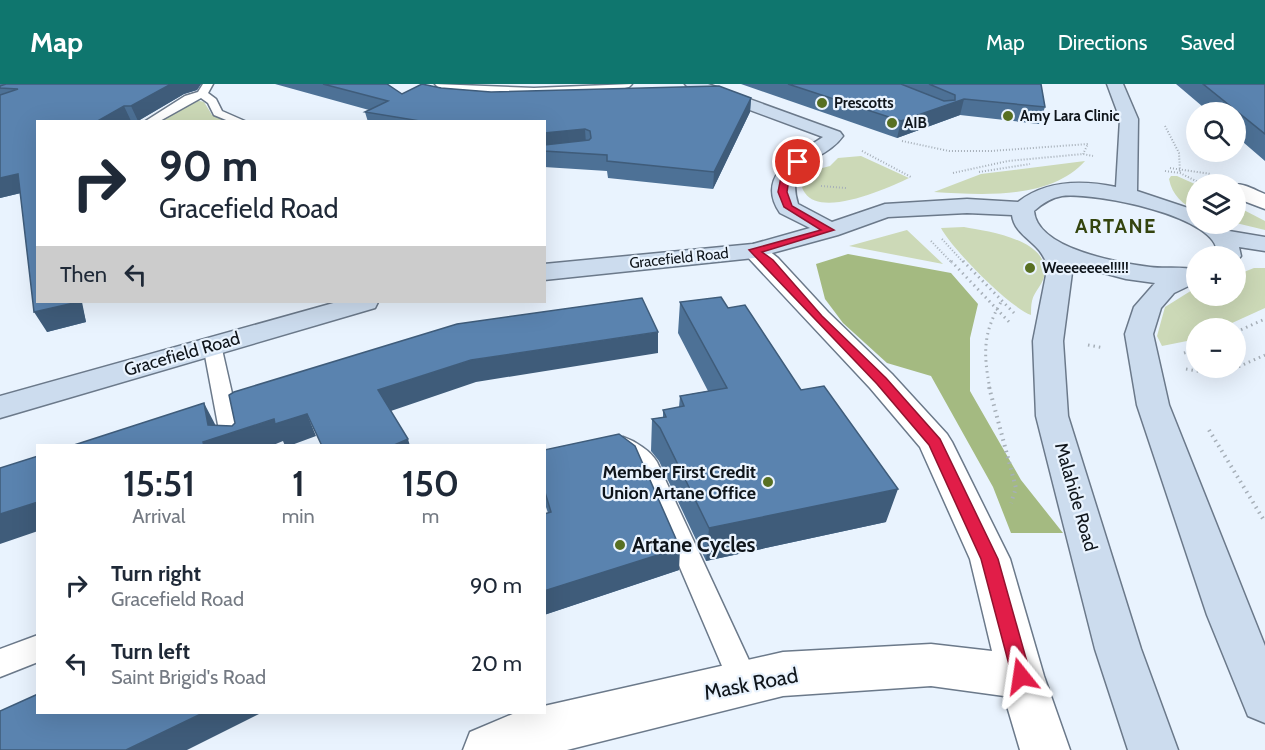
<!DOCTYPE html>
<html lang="en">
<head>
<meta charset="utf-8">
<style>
	:root { --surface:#fff; --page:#f2f2f3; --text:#1f2937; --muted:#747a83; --accent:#0f766e }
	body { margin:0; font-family:Cabin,sans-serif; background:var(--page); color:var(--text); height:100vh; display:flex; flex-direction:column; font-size:22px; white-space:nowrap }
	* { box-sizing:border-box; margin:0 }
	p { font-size:20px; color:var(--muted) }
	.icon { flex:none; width:33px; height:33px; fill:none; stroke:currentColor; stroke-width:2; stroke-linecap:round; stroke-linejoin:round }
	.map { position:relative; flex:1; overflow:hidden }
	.panel { position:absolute; left:36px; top:360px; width:510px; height:270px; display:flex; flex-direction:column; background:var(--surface); border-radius:0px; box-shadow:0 6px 24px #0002 }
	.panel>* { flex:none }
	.banner { position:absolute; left:36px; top:36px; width:510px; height:183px; border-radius:0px; box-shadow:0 6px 24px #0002; background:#fff; color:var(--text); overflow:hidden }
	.fabs { position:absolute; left:1186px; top:18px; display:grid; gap:12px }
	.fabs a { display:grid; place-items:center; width:60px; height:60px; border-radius:50%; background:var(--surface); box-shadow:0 6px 24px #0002; font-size:30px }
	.pin { position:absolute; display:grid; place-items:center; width:51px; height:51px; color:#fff; margin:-26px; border:3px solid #fff; border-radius:50%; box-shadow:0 2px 6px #0007 }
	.me { position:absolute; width:66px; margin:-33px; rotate:345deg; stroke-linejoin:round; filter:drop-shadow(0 0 4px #0008) }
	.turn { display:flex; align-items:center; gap:21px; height:126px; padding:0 24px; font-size:27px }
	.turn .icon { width:78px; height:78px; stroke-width:2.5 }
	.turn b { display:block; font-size:42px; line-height:51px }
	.then { display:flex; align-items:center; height:57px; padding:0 24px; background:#0003; gap:12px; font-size:22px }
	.eta { display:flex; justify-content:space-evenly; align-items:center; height:102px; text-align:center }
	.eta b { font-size:36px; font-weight:600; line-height:42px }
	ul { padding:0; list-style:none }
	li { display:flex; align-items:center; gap:18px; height:78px; padding:0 24px }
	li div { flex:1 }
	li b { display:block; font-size:22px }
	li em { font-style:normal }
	header { display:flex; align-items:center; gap:36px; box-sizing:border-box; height:84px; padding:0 30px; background:var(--accent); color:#fff }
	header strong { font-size:28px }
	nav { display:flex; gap:33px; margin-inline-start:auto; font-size:21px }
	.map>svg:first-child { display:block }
	.green { fill:#ccd9b7 }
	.forest { fill:#a4ba81 }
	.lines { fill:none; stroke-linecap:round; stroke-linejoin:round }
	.lane-casing { stroke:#6b798a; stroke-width:3 }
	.street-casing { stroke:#6b798a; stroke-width:3 }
	.secondary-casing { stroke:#6b798a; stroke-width:3 }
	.path-far2 { stroke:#a6afb8; stroke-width:2; stroke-dasharray:1 2; stroke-linecap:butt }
	.path-far1 { stroke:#a6afb8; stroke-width:3; stroke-dasharray:1.5 4; stroke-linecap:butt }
	.path { stroke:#a6afb8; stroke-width:4; stroke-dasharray:1.5 4.5; stroke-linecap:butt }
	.lane { fill:#fff; fill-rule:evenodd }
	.street { fill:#fff; fill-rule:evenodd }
	.secondary { fill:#ccdcee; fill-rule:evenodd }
	.wall { fill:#4d7196 }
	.shaded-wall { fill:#3f5c7a }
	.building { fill:#5a83af; stroke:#3f5c7a; stroke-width:1.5 }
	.route { fill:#e11d48; stroke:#92132f; stroke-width:1.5 }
	.poi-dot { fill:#587022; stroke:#e9f3fe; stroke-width:2 }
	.labels { text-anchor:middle; stroke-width:4.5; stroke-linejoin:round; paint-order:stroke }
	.far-poi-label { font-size:15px; font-weight:bold; fill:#0f151b; stroke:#e9f3fe; text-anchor:start }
	.far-street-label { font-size:15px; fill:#0f151b; stroke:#e9f3fe }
	.street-label { font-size:18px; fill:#0f151b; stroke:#e9f3fe }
	.poi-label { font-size:18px; font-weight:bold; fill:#0f151b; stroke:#e9f3fe; text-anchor:end }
	.far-district-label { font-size:20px; font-weight:bold; letter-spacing:1.5px; fill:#34440e; stroke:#e9f3fe }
	.near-poi-label { font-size:21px; font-weight:bold; fill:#0f151b; stroke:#e9f3fe; text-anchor:start }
	.near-street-label { font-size:21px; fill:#0f151b; stroke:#e9f3fe }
</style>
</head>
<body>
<header>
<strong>Map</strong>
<nav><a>Map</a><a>Directions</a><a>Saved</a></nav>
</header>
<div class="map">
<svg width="1265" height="666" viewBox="0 0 1265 666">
	<rect width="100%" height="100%" fill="#e9f3fe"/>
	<path class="green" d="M196,16l8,2 8,13 25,6 -80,1z
		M861,72l48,22c-21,10 -87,40 -104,15 -6,-8 -3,-14 2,-21l23,-6 8,-8z
		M1085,77c-35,39 -103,34 -151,31l47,-18z
		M1171,92h6l20,9v26c-14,-6 -25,-16 -28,-32z
		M1236,122l29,15v9l-29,-7z
		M964,143c23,4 81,12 81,44 0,12 -11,20 -13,30 -1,4 -1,9 -1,14 -22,-8 -79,-66 -90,-87z
		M907,146l36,34 -94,-18z
		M1254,184h11v40l-44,20h-24v11l-35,7 -5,-10 8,-29 32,-20v9h39v-21z"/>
	<path class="forest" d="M848,170l103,19 27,31 -8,34v53l51,89 42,53h-52l-18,-46 -62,-111 -44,-13 -44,-40 -18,-24 -9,-35z"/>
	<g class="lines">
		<defs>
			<path id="lane" d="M203,0h10l-5,9 8,6 6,12 25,11h-16l-17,-7 -6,-12 -7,-5 -43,24h-14l41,-26 13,-4z
				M212,255l7,2 2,4 23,101h-22l-19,-101 2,-4z
				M623,353c12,4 28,14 34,25l103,222 -4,10 -11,4 -11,-4 -97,-227 -18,-14 -11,-2 -3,-5 3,-5z
				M38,551v27l-38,15v-28z"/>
			<path id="street" d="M435,0l99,4 98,-4 -3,3c-60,15 -131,15 -191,0z
				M1233,100c11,-1 22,6 32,10v15l-29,-11v-14z
				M754,160l9,2 15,12 50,54 64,62 55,60 5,8 58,117 34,117 26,74h-50l-16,-54 -73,-10 -148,10 -216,54h-104l7,-18 45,-19 29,-1v-6l239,-54 148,-8 61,7 -22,-92 -50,-112 -50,-59 -128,-137 3,-5z"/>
			<path id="secondary" d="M685,0h23l132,48 3,4c-19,27 -59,22 -45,68l34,18 53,-18 82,-5 51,3c28,-22 64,-22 98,-15l4,-68 -13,-35h16l15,35 -1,72 60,20v13h22l10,7 36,6v14l-26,-4 2,9 -5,6v-6h-19c7,-40 -125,-64 -155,-60 -11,2 -19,7 -28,15 3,38 85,52 116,56 15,2 32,-1 47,3v12l-23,11 -13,15 -8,26 16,71 96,241v77l-17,-7 -41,-101 -70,-210 -12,-71 9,-27 21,-24 -29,-4 -53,-14 -10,76 5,75 73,233 37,101h-50l-33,-101 -59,-233 -3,-75 15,-76c-3,-5 -6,-12 -10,-16 -10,-11 -24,-18 -26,-34l-45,-2 -79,4 -50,18 -84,23 -210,22v-16l209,-20 57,-16 -30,-15c-26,-38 18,-60 43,-76l-135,-50z
				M337,218h41l-3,6 -375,110v-22z"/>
		</defs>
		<use href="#lane" class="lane-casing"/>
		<use href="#street" class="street-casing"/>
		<use href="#secondary" class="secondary-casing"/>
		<path class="path-far2" d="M1165,42l14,27 1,20
			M902,57l47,10h42l97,-7 -5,10
			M862,67l49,26
			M1170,84l41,6
			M1165,87l15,2 20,10
			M979,88l51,-8
			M953,89l55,-12 75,-7 10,2
			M821,102l25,2
			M942,155l22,24
			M931,157l21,22"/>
		<path class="path-far1" d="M951,177l60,63
			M963,177l51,52
			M1236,248l29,-13
			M1088,261l16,3
			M1184,269l13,-4
			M1186,285l34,6 45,-20
			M990,305c-7,-36 -7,-56 11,-87"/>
		<path class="path" d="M989,303l27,101 -5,15
			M1209,346l56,92"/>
		<use href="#lane" class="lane"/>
		<use href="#street" class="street"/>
		<use href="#secondary" class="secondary"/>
	</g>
	<path class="wall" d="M0,0h201l-4,6 -13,4 -46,27 -100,1 48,200 -39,10 -26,-139 -21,5z
		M275,0h112l15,10 39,-6 50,4 260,6 -1,14 -37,77 -105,-11 -1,-7 -63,-4v-45h-176l-3,-10 4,-2z
		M741,0h300l4,23 -6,17 -79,-9 -63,23z
		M1176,0h89v77l-29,-25v-24h-27z
		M680,218l48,6 158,214 -180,39 -47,-100 -8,-10 1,-32 11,-2v-7l16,-3 1,-11 28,-5 -30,-58z
		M544,366l135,120 -135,45v-101l4,-1 -4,-12z"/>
	<path class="shaded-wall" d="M171,0h30l-4,6 -13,4 -46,27 -7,-15z
		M751,14l-1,14 -37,77 1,-17z
		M964,15l-4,16 -63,23 4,-17z
		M124,22l7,15 -1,1h-34z
		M585,45l1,16 -42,4v-16z
		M18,90l11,17 -29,7v-20z
		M73,218h9l4,20 -39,10 -13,-20z
		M658,248v21l-182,29 -91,31 -7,-23 93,-30z
		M204,319l12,23 2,11 56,-18 33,-5 9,22 -27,10h-4l-2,-5 -12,5h-67l-1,-4 5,-17z
		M408,355l2,7h-18z
		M898,405l-12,33 -180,39 3,-33z
		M38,418v29l-38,13v-30z
		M680,464l-1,22 -135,45v-24z
		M205,628h58l-76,38h-61z"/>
	<path class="building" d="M6,0h165l-40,22h-7l-28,16h-58v180h35l1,1 -40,9 -16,-138 -18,4v-83l18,-6 -18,-1v-2z
		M323,0h64l15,10 20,-10 19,4 50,4 228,-6 32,12 -37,74 -107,-11v-6l-63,-4v-6l45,-5 2,-2 -1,-7 -5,-2 -41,4v-11h-118l-61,-10 23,-11z
		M788,0h113l43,17 11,-1v-5l-26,-11h112l4,23 -81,-8 -63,22z
		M1203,0h62v50z
		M721,213l7,11 17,-3 56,85 23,-4 74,103 -189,39 -49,-100 -8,-9 14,-2 -3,-7 21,-4 -4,-10 47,-8 -47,-86z
		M642,214l16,34 -187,28 -93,30 30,49 -16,7h-70l-15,-32 -32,10 -1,-5 -71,23 1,4h-133l133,-43 4,22 24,1 3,-3 -6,-28 5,-3 223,-68z
		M619,350l16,12 45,102 -136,43v-77l7,-2 -7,-23v-39z
		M38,372v46l-38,12v-46z
		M38,610v18h167l-79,38h-126v-39z"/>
	<path class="route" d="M796,76l6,2 -12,11 -3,19 5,14 42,24 -72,22 11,8 49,56 64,62 54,61 58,120 33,117 -3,6 -7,3 -7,-3 -2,-6 -31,-117 -52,-114 -52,-61 -128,-134 72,-20 -37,-23 -6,-15 4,-20z"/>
	<g class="poi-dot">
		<circle cx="822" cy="19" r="6"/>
		<circle cx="1008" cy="32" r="6"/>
		<circle cx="892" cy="39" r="6"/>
		<circle cx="1030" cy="184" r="6"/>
		<circle cx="768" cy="398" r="6"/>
		<circle cx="620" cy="461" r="6"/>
	</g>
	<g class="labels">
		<g class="far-poi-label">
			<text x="834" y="24">Prescotts</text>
			<text x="1020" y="37">Amy Lara Clinic</text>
			<text x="904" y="44">AIB</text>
			<text x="1042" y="189">Weeeeeee!!!!!</text>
		</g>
		<g class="far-street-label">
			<text transform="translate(679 174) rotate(-6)" y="5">Gracefield Road</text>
		</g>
		<g class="street-label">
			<text transform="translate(182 270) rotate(-16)" y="6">Gracefield Road</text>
			<text transform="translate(1076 413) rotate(74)" y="6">Malahide Road</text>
		</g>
		<g class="poi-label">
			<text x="756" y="394">Member First Credit<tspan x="756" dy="21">Union Artane Office</tspan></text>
		</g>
		<g class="far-district-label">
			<text x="1116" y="149">ARTANE</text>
		</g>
		<g class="near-poi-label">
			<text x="632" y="468">Artane Cycles</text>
		</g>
		<g class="near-street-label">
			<text transform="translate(751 600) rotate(-11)" y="7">Mask Road</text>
		</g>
	</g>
</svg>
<div class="fabs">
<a><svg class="icon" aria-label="search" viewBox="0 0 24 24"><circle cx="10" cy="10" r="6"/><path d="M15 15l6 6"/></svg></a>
<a><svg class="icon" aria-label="layers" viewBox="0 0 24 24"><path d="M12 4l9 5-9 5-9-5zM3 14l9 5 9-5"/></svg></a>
<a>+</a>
<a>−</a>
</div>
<div class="pin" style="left:798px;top:78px;background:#d93025"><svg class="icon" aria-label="arrive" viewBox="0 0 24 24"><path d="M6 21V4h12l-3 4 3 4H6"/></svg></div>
<svg class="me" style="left:1021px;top:592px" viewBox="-20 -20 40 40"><path d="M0-17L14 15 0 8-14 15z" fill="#e11d48" stroke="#fff" stroke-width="4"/></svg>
<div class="banner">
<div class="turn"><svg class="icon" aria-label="right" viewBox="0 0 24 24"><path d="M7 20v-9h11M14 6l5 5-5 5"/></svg><div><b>90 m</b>Gracefield Road</div></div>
<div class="then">Then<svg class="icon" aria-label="left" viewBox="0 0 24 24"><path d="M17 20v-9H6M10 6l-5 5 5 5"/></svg></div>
</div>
<section class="panel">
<div class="eta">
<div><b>15:51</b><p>Arrival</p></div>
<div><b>1</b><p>min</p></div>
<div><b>150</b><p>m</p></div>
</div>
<ul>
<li><svg class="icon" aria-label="right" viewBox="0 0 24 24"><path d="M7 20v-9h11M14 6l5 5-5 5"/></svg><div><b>Turn right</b><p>Gracefield Road</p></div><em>90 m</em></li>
<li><svg class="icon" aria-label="left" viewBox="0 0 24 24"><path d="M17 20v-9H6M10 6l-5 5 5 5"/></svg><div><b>Turn left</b><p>Saint Brigid's Road</p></div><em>20 m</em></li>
</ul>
</section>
</div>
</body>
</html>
